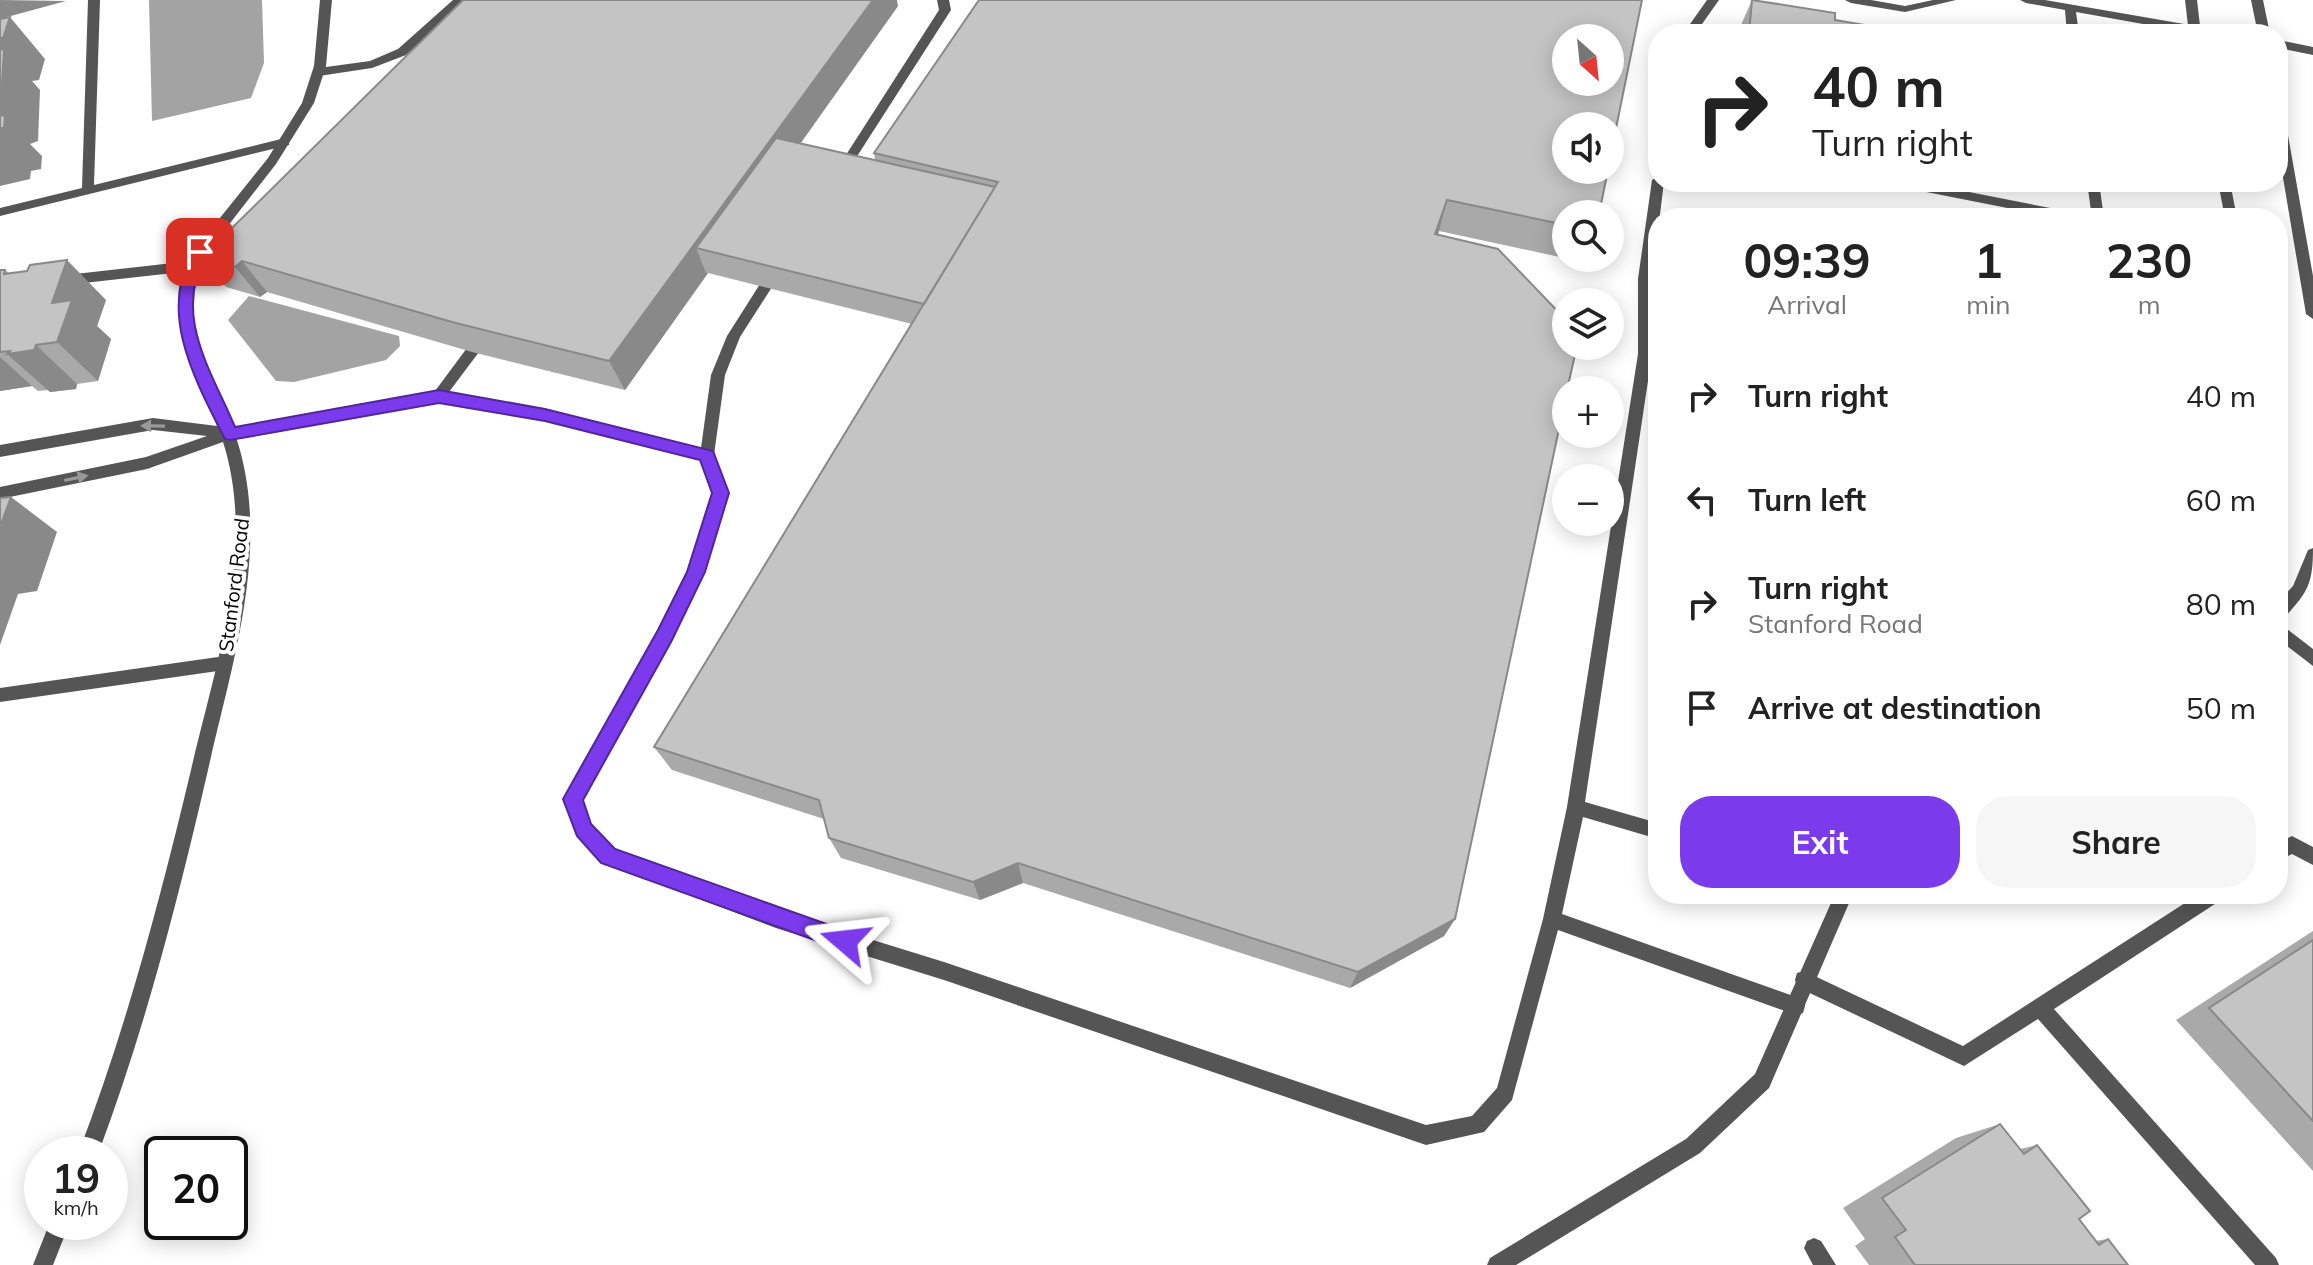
<!DOCTYPE html>
<html lang="en">
<head>
<meta charset="utf-8">
<style>
	:root { --surface:#fff; --page:#f6f6f6; --text:#222; --muted:#767676; --accent:#7c3aed }
	body { margin:0; font-family:Mulish,sans-serif; background:var(--page); color:var(--text); height:100vh; display:flex; flex-direction:column; font-size:30px; white-space:nowrap }
	* { box-sizing:border-box; margin:0 }
	p { font-size:26px; color:var(--muted) }
	.icon { flex:none; width:44px; height:44px; fill:none; stroke:currentColor; stroke-width:2; stroke-linecap:round; stroke-linejoin:round }
	.map { position:relative; flex:1; overflow:hidden }
	.panel { position:absolute; left:1648px; top:208px; width:640px; height:696px; display:flex; flex-direction:column; background:var(--surface); border-radius:32px; box-shadow:0 4px 20px #0003 }
	.panel>* { flex:none }
	.hud { position:absolute; left:1648px; top:24px; width:640px; height:168px; border-radius:32px; box-shadow:0 4px 20px #0003; background:#fff; color:var(--text); overflow:hidden }
	.needle { width:52px; rotate:153deg }
	.fabs { position:absolute; left:1552px; top:24px; display:grid; gap:16px }
	.fabs a { display:grid; place-items:center; width:72px; height:72px; border-radius:50%; background:var(--surface); box-shadow:0 4px 20px #0003; font-size:40px }
	.speed { position:absolute; left:24px; top:1136px; display:flex; gap:16px; font-size:40px; font-weight:700; text-align:center }
	.speed>* { display:grid; place-content:center; width:104px; height:104px; border-radius:50%; background:var(--surface); box-shadow:0 4px 20px #0003; line-height:1 }
	.speed small { font-size:20px; font-weight:400 }
	.speed .limit { border:4px solid #111; border-radius:12px; background:#fff; color:#111 }
	.pin { position:absolute; display:grid; place-items:center; width:68px; height:68px; color:#fff; margin:-34px; border-radius:16px; box-shadow:0 4px 12px #0006 }
	.me { position:absolute; width:88px; margin:-44px; rotate:287deg; stroke-linejoin:round; filter:drop-shadow(0 0 6px #0008) }
	.turn { display:flex; align-items:center; gap:28px; height:168px; padding:0 32px; font-size:36px }
	.turn .icon { width:104px; height:104px; stroke-width:2.5 }
	.turn b { display:block; font-size:56px; line-height:68px }
	.eta { display:flex; justify-content:space-evenly; align-items:center; height:136px; text-align:center }
	.eta b { font-size:48px; font-weight:700; line-height:56px }
	.action { display:flex; gap:16px; margin-top:auto; padding:16px 32px }
	.action a { flex:1; height:92px; border-radius:32px; background:var(--accent); color:#fff; font-size:32px; font-weight:700; line-height:92px; text-align:center }
	.action a+a { background:var(--page); color:var(--text) }
	ul { padding:0; list-style:none }
	li { display:flex; align-items:center; gap:24px; height:104px; padding:0 32px }
	li div { flex:1 }
	li b { display:block; font-size:30px }
	li em { font-style:normal }
	.map>svg:first-child { display:block }
	.water { fill:#a3a3a3 }
	.lines { fill:none; stroke-linecap:round; stroke-linejoin:round }
	.lane { fill:#555; fill-rule:evenodd }
	.street { fill:#555; fill-rule:evenodd }
	.wall { fill:#a9a9a9 }
	.shaded-wall { fill:#898989 }
	.building { fill:#c4c4c4; stroke:#898989; stroke-width:2; fill-rule:evenodd }
	.oneway { fill:#999 }
	.route { fill:#7c3aed; stroke:#51269a; stroke-width:2 }
	.labels { text-anchor:middle; stroke-width:8; stroke-linejoin:round; paint-order:stroke }
	.street-label { font-size:20px; fill:#000; stroke:#fff }
</style>
</head>
<body>
<div class="map">
<svg width="2313" height="1265" viewBox="0 0 2313 1265">
	<rect width="100%" height="100%" fill="#fff"/>
	<path class="water" d="M149,0h113l2,63 -13,35 -99,23z
		M249,296l150,40 1,10 -14,14 -92,22 -18,-1 -48,-61z"/>
	<g class="lines">
		<path class="lane" d="M88,0h12l-6,185 191,-47 4,1v6l-289,71v-8l82,-20z
			M453,0h13l-60,55 -34,13 -53,8 -6,-4 6,-4 51,-7 28,-12z
			M937,0h12l2,10 -106,165h-8v-6l102,-159z
			M1707,0h12l-24,34h-12z
			M1845,0h26l34,6 28,-6h23l-51,12 -54,-9z
			M2020,0h25l174,30 6,4h-26l-123,-22 3,22h-12l-2,-24 -39,-7z
			M2278,40l35,7v8l-35,-7z
			M1658,176v6h6l-12,97v75l-67,448 73,21v16l-75,-22 -21,97 234,83 7,2 2,7 -2,7 -7,2 -238,-85 -46,170 -28,32 -58,13 -482,-165 -168,-52 -174,-66 -24,-26 -15,-37 96,-168 29,-59 26,-79 -13,-34 -156,-38 -106,-20 -209,39 -7,-6 7,-6 205,-37 32,-43 5,-1 7,5 -30,40 96,17 156,39 10,-73 16,-39 33,-52h10l2,3 -32,50 -15,38 -11,80 14,38 -24,79 -33,69 -90,159 10,25 23,25 162,60 168,52 482,163 46,-9 25,-28 46,-169 24,-112 71,-453v-75l14,-99z
			M1890,182h28l163,32 6,4h-29l-162,-32z
			M2087,182h12l5,36h-12z
			M191,261l7,5 -7,5 -125,14 -7,-5 7,-5z
			M225,656l6,2 2,5 -2,5 -6,2 -225,32v-14z
			M2292,836l21,11v18l-21,-11 -14,7v-18z
			M2199,894h25l-3,6 -167,109 222,249 3,7h-24l-217,-246 -74,47 -167,-79 -2,-7 2,-7 7,-2 159,75z
			M1814,1238l7,3 15,24h-23l-9,-17 3,-7z"/>
		<path class="street" d="M320,0h12l-6,66 -12,37 -38,61 -70,90 -11,29 -2,31 5,30 34,85 5,5 -1,3c36,109 -4,225 -28,333 -30,130 -63,259 -110,384h-20c48,-125 82,-254 113,-384 24,-104 66,-222 32,-328l-76,27 -147,30v-12l146,-30 61,-21 -54,-6 -153,27v-12l153,-27 64,8 -32,-82 -6,-30 2,-31 14,-34 73,-91 34,-55 12,-37z
			M2185,0h12l4,34h-12z
			M2251,0h12l7,34h-12z
			M2278,109l6,4 29,163v43l-7,-5 -28,-166z
			M2218,182h12l7,36h-12z
			M2313,548c0,36 -5,44 -29,70l-6,2v-18l15,-16 15,-36z
			M2278,622l35,27v17l-35,-27z
			M1835,894h18l-84,194 -69,65 -184,112h-29l3,-7 196,-119 69,-65z
			M50,1222h20l-17,43h-20z"/>
	</g>
	<path class="wall" d="M979,0l587,214v44h19l-2,4 -144,-31 -1,4 17,684 -11,17 -94,52 -327,-105 -43,17 -139,-42 -12,-20 -5,-19 -152,-49 -18,-23 258,-423 -204,-51 -83,117 -153,-38 -205,-60 -7,5 -34,-10 -26,-31 32,-28 666,-222 -98,137 75,17 -1,-7z
		M1752,0l83,20 82,14h-177l1,-9z
		M0,270h5l4,3 97,27 -9,26 14,13 -13,42 -21,3 -1,5 -26,3 -2,-2 -10,1 -6,-5 -32,5z
		M2313,931v240l-137,-151z
		M2000,1124l20,25 17,-4 42,74 16,22 13,-2 20,26h-259l-14,-19 10,-7 -22,-31 113,-70z"/>
	<path class="shaded-wall" d="M0,0l66,1 -59,16h3l35,42 -6,21 -7,1 8,9 -2,51 -8,3 12,12 -1,13 -10,2 -1,8 -30,7z
		M873,0h24l1,6 -176,248 -26,-6 10,25h2l-83,117 -16,-29z
		M1447,200l-8,31 -12,34 8,-31z
		M67,260l39,40 -9,26 14,13 -13,42 -41,-39 -5,-39z
		M242,261l25,31 -7,5 -25,-30z
		M36,345l41,39 -1,5 -26,3 -43,-38z
		M0,357l32,29 -32,5z
		M11,497l46,35 -20,59 -19,3 -18,51v-118z
		M1018,863l5,20 -43,17 -7,-18z
		M1455,919l-11,17 -94,52 8,-16z"/>
	<path class="building" d="M463,0h410l-264,361 -157,-39 -210,-61 -7,6 -35,-11 26,-29 6,1z
		M979,0h663l-32,158v-32h-44v44h42l-9,44h-33v11l-119,-25 -12,34 63,15 68,71v26h11l-10,44h-1v6l-111,523 -97,53 -340,-109 -45,19 -144,-44 -10,-38 -165,-53 344,-565 -124,-29zM1566,38h44v44h-44z
		M1752,0l83,13v7l82,14h-168z
		M10,17l-7,21h-3v-19z
		M4,49l-3,51h-1v-50z
		M5,115l-1,13h-4v-12z
		M776,138l219,49 -71,117 -228,-56z
		M67,260l-15,43 20,-3 -15,42 -21,3 -2,5 -27,4 3,-3 -10,1v-82h5l-1,4 23,-3 3,-6z
		M11,497l-11,30v-29z
		M2313,940v181l-104,-113z
		M2000,1124l24,30 13,-9 53,66 -11,8 20,26 9,-6 20,26h-213l-20,-28 11,-7 -24,-32z"/>
	<defs><path id="oneway-solid" d="M-6-.8H1V-3.2L6.5 0L1 3.2V.8H-6Z" transform="scale(2)"/></defs>
	<g class="oneway">
		<use href="#oneway-solid" transform="translate(153 426) rotate(-179)"/>
		<use href="#oneway-solid" transform="translate(76 478) rotate(-12)"/>
	</g>
	<path class="route" d="M200,246l7,6c-35,63 3,116 28,175l204,-37 106,19 168,42 16,42 -24,79 -34,70 -88,158 8,24 24,25 237,84 3,8 -3,7 -7,3 -244,-88 -24,-27 -14,-37 95,-169 29,-58 25,-79 -12,-33 -155,-39 -106,-18 -209,37 -5,-1c-31,-61 -68,-127 -31,-191z"/>
	<g class="labels">
		<g class="street-label">
			<text transform="translate(234 585) rotate(-83)" y="7">Stanford Road</text>
		</g>
	</g>
</svg>
<div class="fabs">
<a><svg class="needle" viewBox="-14 -14 28 28"><path d="M0-13l5 13h-10z" fill="#e53935"/><path d="M0 13l5-13h-10z" fill="#767676"/></svg></a>
<a><svg class="icon" aria-label="sound" viewBox="0 0 24 24"><path d="M4 9h4l5-4v14l-5-4H4zM17 9q2 3 0 6"/></svg></a>
<a><svg class="icon" aria-label="search" viewBox="0 0 24 24"><circle cx="10" cy="10" r="6"/><path d="M15 15l6 6"/></svg></a>
<a><svg class="icon" aria-label="layers" viewBox="0 0 24 24"><path d="M12 4l9 5-9 5-9-5zM3 14l9 5 9-5"/></svg></a>
<a>+</a>
<a>−</a>
</div>
<div class="speed"><div>19<small>km/h</small></div><div class="limit">20</div></div>
<div class="pin" style="left:200px;top:252px;background:#d93025"><svg class="icon" aria-label="arrive" viewBox="0 0 24 24"><path d="M6 21V4h12l-3 4 3 4H6"/></svg></div>
<svg class="me" style="left:845px;top:941px" viewBox="-20 -20 40 40"><path d="M0-17L14 15 0 8-14 15z" fill="#7c3aed" stroke="#fff" stroke-width="4"/></svg>
<div class="hud">
<div class="turn"><svg class="icon" aria-label="right" viewBox="0 0 24 24"><path d="M7 20v-9h11M14 6l5 5-5 5"/></svg><div><b>40 m</b>Turn right</div></div>
</div>
<section class="panel">
<div class="eta">
<div><b>09:39</b><p>Arrival</p></div>
<div><b>1</b><p>min</p></div>
<div><b>230</b><p>m</p></div>
</div>
<ul>
<li><svg class="icon" aria-label="right" viewBox="0 0 24 24"><path d="M7 20v-9h11M14 6l5 5-5 5"/></svg><div><b>Turn right</b></div><em>40 m</em></li>
<li><svg class="icon" aria-label="left" viewBox="0 0 24 24"><path d="M17 20v-9H6M10 6l-5 5 5 5"/></svg><div><b>Turn left</b></div><em>60 m</em></li>
<li><svg class="icon" aria-label="right" viewBox="0 0 24 24"><path d="M7 20v-9h11M14 6l5 5-5 5"/></svg><div><b>Turn right</b><p>Stanford Road</p></div><em>80 m</em></li>
<li><svg class="icon" aria-label="arrive" viewBox="0 0 24 24"><path d="M6 21V4h12l-3 4 3 4H6"/></svg><div><b>Arrive at destination</b></div><em>50 m</em></li>
</ul>
<div class="action"><a>Exit</a><a>Share</a></div>
</section>
</div>
</body>
</html>
